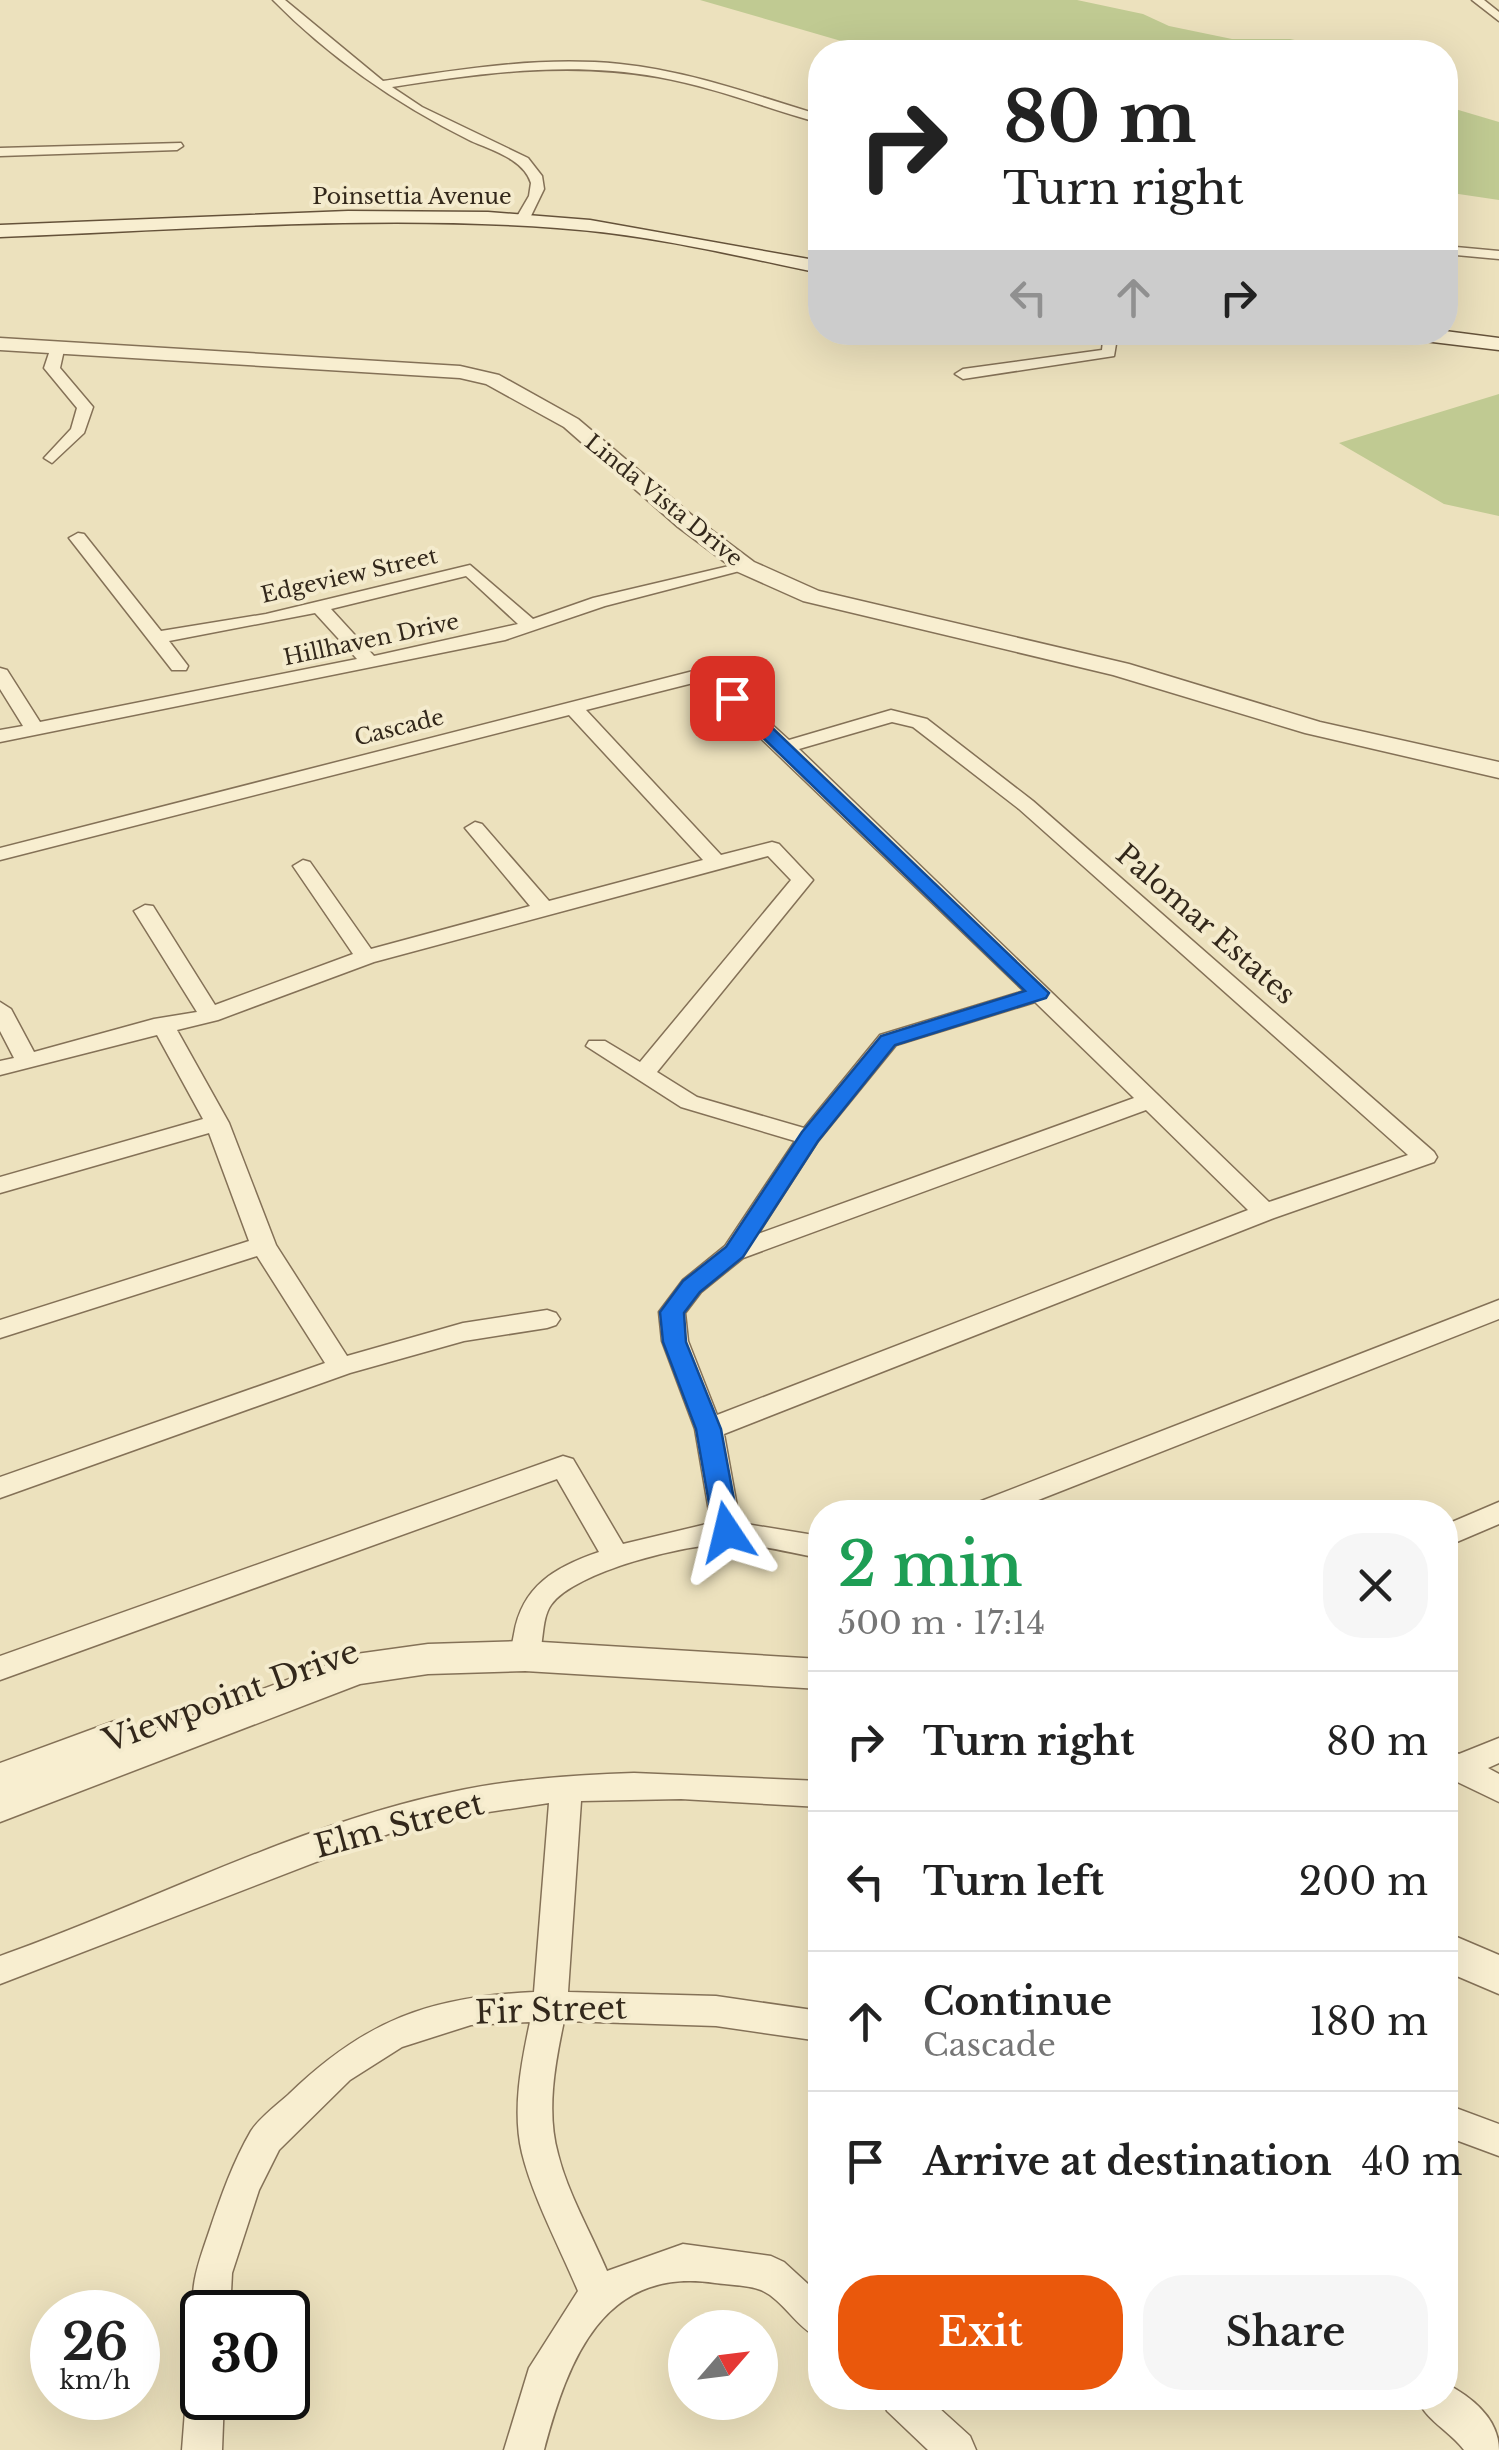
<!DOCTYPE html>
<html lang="en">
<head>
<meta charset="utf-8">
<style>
	:root { --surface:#fff; --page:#f6f6f6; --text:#222; --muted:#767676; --line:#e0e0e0; --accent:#ea580c }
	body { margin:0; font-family:"Libre Baskerville",serif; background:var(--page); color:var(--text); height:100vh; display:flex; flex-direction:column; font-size:38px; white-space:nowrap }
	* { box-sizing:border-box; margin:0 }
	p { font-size:32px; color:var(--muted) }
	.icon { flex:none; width:55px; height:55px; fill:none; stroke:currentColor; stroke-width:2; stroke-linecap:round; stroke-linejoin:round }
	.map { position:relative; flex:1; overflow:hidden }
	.side { position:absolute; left:808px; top:1500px; width:650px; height:910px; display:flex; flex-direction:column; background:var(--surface); border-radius:40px; box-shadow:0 10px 40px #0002 }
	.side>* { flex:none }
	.hud { position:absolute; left:808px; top:40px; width:650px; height:305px; border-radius:40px; box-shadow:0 10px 40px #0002; background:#fff; color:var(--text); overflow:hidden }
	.needle { width:65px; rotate:62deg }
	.buttons { position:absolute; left:668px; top:2310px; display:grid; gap:20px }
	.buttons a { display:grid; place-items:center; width:110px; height:110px; border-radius:50%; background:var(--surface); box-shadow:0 10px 40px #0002; font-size:50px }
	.speed { position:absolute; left:30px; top:2290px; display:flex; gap:20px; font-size:50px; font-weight:700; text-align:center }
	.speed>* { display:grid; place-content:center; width:130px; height:130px; border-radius:50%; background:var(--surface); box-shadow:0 10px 40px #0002; line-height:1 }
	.speed small { font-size:25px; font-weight:400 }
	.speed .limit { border:5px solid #111; border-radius:15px; background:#fff; color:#111 }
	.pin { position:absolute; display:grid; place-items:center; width:85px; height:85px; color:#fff; margin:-42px; border-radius:20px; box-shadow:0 5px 15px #0006 }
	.me { position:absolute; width:110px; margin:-55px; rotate:350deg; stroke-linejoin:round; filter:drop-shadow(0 0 8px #0008) }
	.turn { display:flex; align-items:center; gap:35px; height:210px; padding:0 30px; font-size:45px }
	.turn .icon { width:130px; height:130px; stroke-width:2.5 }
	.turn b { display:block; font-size:70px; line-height:85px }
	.lanes { display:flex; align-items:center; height:95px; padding:0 30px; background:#0003; justify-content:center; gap:50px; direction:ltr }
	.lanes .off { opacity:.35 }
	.round { display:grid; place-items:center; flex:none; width:105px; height:105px; border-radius:40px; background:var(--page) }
	.headline { display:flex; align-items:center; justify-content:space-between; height:170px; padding:0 30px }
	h1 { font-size:60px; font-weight:600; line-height:75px; color:#1e9e55 }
	.button { display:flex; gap:20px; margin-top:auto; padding:20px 30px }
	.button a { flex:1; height:115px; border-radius:40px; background:var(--accent); color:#fff; font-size:40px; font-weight:600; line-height:115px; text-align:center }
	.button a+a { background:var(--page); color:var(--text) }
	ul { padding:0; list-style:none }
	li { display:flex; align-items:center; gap:30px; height:140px; padding:0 30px; border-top:2px solid var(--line) }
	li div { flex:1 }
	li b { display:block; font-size:38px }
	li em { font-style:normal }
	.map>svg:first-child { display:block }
	.green { fill:#c0ca92 }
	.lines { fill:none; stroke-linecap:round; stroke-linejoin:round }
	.minor-casing { stroke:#847157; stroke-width:3 }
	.tertiary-casing { stroke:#847157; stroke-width:3 }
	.secondary-casing { stroke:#65523a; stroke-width:3 }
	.minor { fill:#f8eed0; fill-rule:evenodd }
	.tertiary { fill:#f8eed0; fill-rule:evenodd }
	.secondary { fill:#f8eed0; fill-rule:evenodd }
	.route { fill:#1a73e8; stroke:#114b97; stroke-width:2.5 }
	.labels { text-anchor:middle; stroke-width:8; stroke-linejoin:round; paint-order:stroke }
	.far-street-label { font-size:22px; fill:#33281b; stroke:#f4ebcd }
	.street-label { font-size:28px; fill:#33281b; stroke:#f4ebcd }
	.near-street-label { font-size:32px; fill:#33281b; stroke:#f4ebcd }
</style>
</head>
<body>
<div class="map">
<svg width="1499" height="2450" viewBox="0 0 1499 2450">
	<rect width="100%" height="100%" fill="#ece1bd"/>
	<path class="green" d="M700,0h377l66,14 26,12 63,13h58l61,13h-472z
		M1445,106l54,16v78l-54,-8z
		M1499,394v122l-55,-12 -105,-61z"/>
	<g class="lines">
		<defs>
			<path id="minor" d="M273,0h12l98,81c79,-12 158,-25 237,-17 69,7 134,31 200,51v8c-54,-15 -106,-36 -162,-46 -89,-16 -178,-4 -266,10l30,20 106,51 14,18 2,13 -15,31 -7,4 -7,-4 14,-24 2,-13c-8,-25 -41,-33 -62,-43 -72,-36 -140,-83 -196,-140z
				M1472,0h12l15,12v9z
				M181,143l2,3 -6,4 -177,6v-8z
				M1445,246l54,5v8l-54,-5z
				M1104,332h14l-4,24 -151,23 -8,-5 8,-5 139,-19z
				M57,346l7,4 -4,18 33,39 -9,26 -32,30 -8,-5 27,-29 6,-21 -33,-40 6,-18z
				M78,533l6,1 77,97 105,-17 204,-49 63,54 60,-21 153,-36 9,5 -150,39 -100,34 -505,102v-12l23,-4 -23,-37v-21l7,2 33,52 317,-63 -42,-46 -146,28 19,25 -2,4h-14l-103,-132zM466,576l52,48 -144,32 -43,-47z
				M705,668l7,2 77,70 102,-30 36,9 106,82 401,351 3,5 -3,5 -160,56 -550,216 16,89 80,13v22c-30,-5 -60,-14 -91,-14 -40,-1 -154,27 -178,61 -11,16 -6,42 -15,59l-11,4 -11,-4c-5,-10 -2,-19 0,-30 8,-48 41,-67 85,-82l-42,-73 -557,201v-24l563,-200 10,3 50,85 88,-21 -16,-94 -33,-88 -3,-29 24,-32 42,-34 70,-105 -114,-34 -95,-61 3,-5h16l35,21 151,-182 -23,-24 -394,106 -156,58 -41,10 52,93 47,122 71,111 116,-33 84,-13 9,3 4,6 -4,6 -9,3 -83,13 -114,32 -350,125v-21l325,-114 -68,-107 -257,82v-18l249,-79 -40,-108 -209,60v-16l203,-58 -46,-84 -157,40v-14l14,-3 -14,-27v-29l11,7 23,43 120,-33 43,-7 -63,-101 11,-6 8,1 62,99 138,-51 -60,-88 10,-6 7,2 61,87 159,-43 -65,-78 10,-6 7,2 67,77 154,-41 -134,-145 -569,145v-12zM701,681l323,310 -144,44 -76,93 -107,-31 -40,-25 156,-192 -34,-36 -7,-2 -51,13 -135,-145zM892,722l21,5 106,82 389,346 -139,47 -470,-453zM1035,1002l99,96 -376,136 60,-93 78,-96zM1146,1110l102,100 -531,205 -29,-74 -3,-28 16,-21 42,-34z
				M1499,1300v19l-491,193h-41l4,-7z
				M1499,1502v22l-54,23v-22z
				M1499,1738v25l-11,5 11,6v28l-54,-26v-27l14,5z
				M634,1773l186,8v26l-139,-8 -100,2 -13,191 148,4 104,15v30l-104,-15 -152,-5c-9,42 -18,91 -6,133 10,40 33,79 49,117l76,-27 88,12 13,6 36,33v43c-24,-10 -36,-38 -59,-48 -13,-5 -32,-5 -46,-7 -112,-17 -147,77 -171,167h-40l25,-82 49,-77c-18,-43 -45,-93 -56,-138 -10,-42 -1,-89 8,-131l-59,3 -69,22 -52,33 -71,70 -20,40 -27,83 -2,39h-28v15l-4,-2c-13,-31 2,-66 12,-96 11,-33 23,-67 41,-98 9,-14 26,-26 38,-37 77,-74 140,-97 245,-102l15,-189 -100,15 -58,15 -391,151v-28c151,-53 295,-131 452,-164 60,-13 121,-17 182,-19z
				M1445,2104l54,20v32l-54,-20z
				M202,2380v18h22l-2,52h-40l4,-52 5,-13z
				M1445,2383c27,14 54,36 54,67h-35c-14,-19 -39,-30 -47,-52h28z
				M882,2398h46l42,38 6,14h-48l-41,-39z"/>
			<path id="tertiary" d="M0,338l460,28 39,9 79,44 116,98 60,45 65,29 310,73 191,58 179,40v16l-194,-45 -192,-58 -310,-74 -65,-29 -60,-45 -114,-100 -78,-43 -26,-6 -460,-28z
				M525,1641l295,18v30l-295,-18 -97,3 -68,10 -360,138v-59l101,-37 14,-5 14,5 6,11 221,-83 72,-10z
				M1445,1932l54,23v39l-54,-23z"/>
			<path id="secondary" d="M348,211l140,1 102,8 230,41v12c-87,-18 -174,-39 -263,-45 -185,-14 -372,2 -557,9v-12z
				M1445,331l54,7v12l-100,-12 -10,-6z"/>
		</defs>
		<use href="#minor" class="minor-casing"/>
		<use href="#tertiary" class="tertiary-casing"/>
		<use href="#secondary" class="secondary-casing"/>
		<use href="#minor" class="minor"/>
		<use href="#tertiary" class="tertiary"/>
		<use href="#secondary" class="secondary"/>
	</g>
	<path class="route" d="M732,693l6,2 311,298 -3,5 -151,47 -77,96 -75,116 -43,35 -16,21 2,29 35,87 19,103 -4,7h-18l-4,-7 -18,-103 -33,-87 -3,-30 23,-31 43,-34 76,-115 79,-96 144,-45 -299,-289v-7z"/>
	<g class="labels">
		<g class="far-street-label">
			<text x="412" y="204">Poinsettia Avenue</text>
			<text transform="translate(664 500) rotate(39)" y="8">Linda Vista Drive</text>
			<text transform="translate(349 575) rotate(-13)" y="8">Edgeview Street</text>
			<text transform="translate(371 639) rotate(-12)" y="8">Hillhaven Drive</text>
			<text transform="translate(399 727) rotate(-14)" y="8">Cascade</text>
		</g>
		<g class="street-label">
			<text transform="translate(1206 924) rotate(41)" y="10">Palomar Estates</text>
		</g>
		<g class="near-street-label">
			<text transform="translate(231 1696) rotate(-20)" y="11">Viewpoint Drive</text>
			<text transform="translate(399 1825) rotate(-15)" y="11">Elm Street</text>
			<text transform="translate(551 2010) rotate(-2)" y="11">Fir Street</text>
		</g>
	</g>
</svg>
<div class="buttons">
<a><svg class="needle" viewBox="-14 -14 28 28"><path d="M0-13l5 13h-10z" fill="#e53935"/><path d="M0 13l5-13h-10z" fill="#767676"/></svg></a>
</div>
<div class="speed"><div>26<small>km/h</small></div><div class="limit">30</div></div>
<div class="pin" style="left:732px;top:698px;background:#d93025"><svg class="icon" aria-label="arrive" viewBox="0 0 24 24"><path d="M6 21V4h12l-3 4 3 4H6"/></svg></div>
<svg class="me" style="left:727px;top:1532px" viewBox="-20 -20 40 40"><path d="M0-17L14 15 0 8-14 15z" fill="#1a73e8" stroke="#fff" stroke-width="4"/></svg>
<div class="hud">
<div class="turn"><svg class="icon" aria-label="right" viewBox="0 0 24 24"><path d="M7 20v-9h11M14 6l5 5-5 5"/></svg><div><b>80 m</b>Turn right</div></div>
<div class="lanes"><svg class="icon off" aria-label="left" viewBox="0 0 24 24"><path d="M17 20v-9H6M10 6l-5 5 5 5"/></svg><svg class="icon off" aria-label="ahead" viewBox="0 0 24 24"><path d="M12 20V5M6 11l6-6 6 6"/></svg><svg class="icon" aria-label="right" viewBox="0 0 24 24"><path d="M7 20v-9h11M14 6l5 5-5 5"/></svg></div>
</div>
<section class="side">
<div class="headline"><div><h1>2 min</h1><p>500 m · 17:14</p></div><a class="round"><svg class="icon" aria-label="close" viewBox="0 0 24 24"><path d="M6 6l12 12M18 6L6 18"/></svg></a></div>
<ul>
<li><svg class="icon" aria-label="right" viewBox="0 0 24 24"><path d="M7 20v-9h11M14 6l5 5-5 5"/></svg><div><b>Turn right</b></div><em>80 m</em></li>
<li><svg class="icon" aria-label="left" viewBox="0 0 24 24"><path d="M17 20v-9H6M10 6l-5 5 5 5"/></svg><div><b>Turn left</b></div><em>200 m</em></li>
<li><svg class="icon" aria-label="ahead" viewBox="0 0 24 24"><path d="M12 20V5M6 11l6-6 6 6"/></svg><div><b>Continue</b><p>Cascade</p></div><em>180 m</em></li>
<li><svg class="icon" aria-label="arrive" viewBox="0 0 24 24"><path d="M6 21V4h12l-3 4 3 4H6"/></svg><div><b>Arrive at destination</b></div><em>40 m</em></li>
</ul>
<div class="button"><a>Exit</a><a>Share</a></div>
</section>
</div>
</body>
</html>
